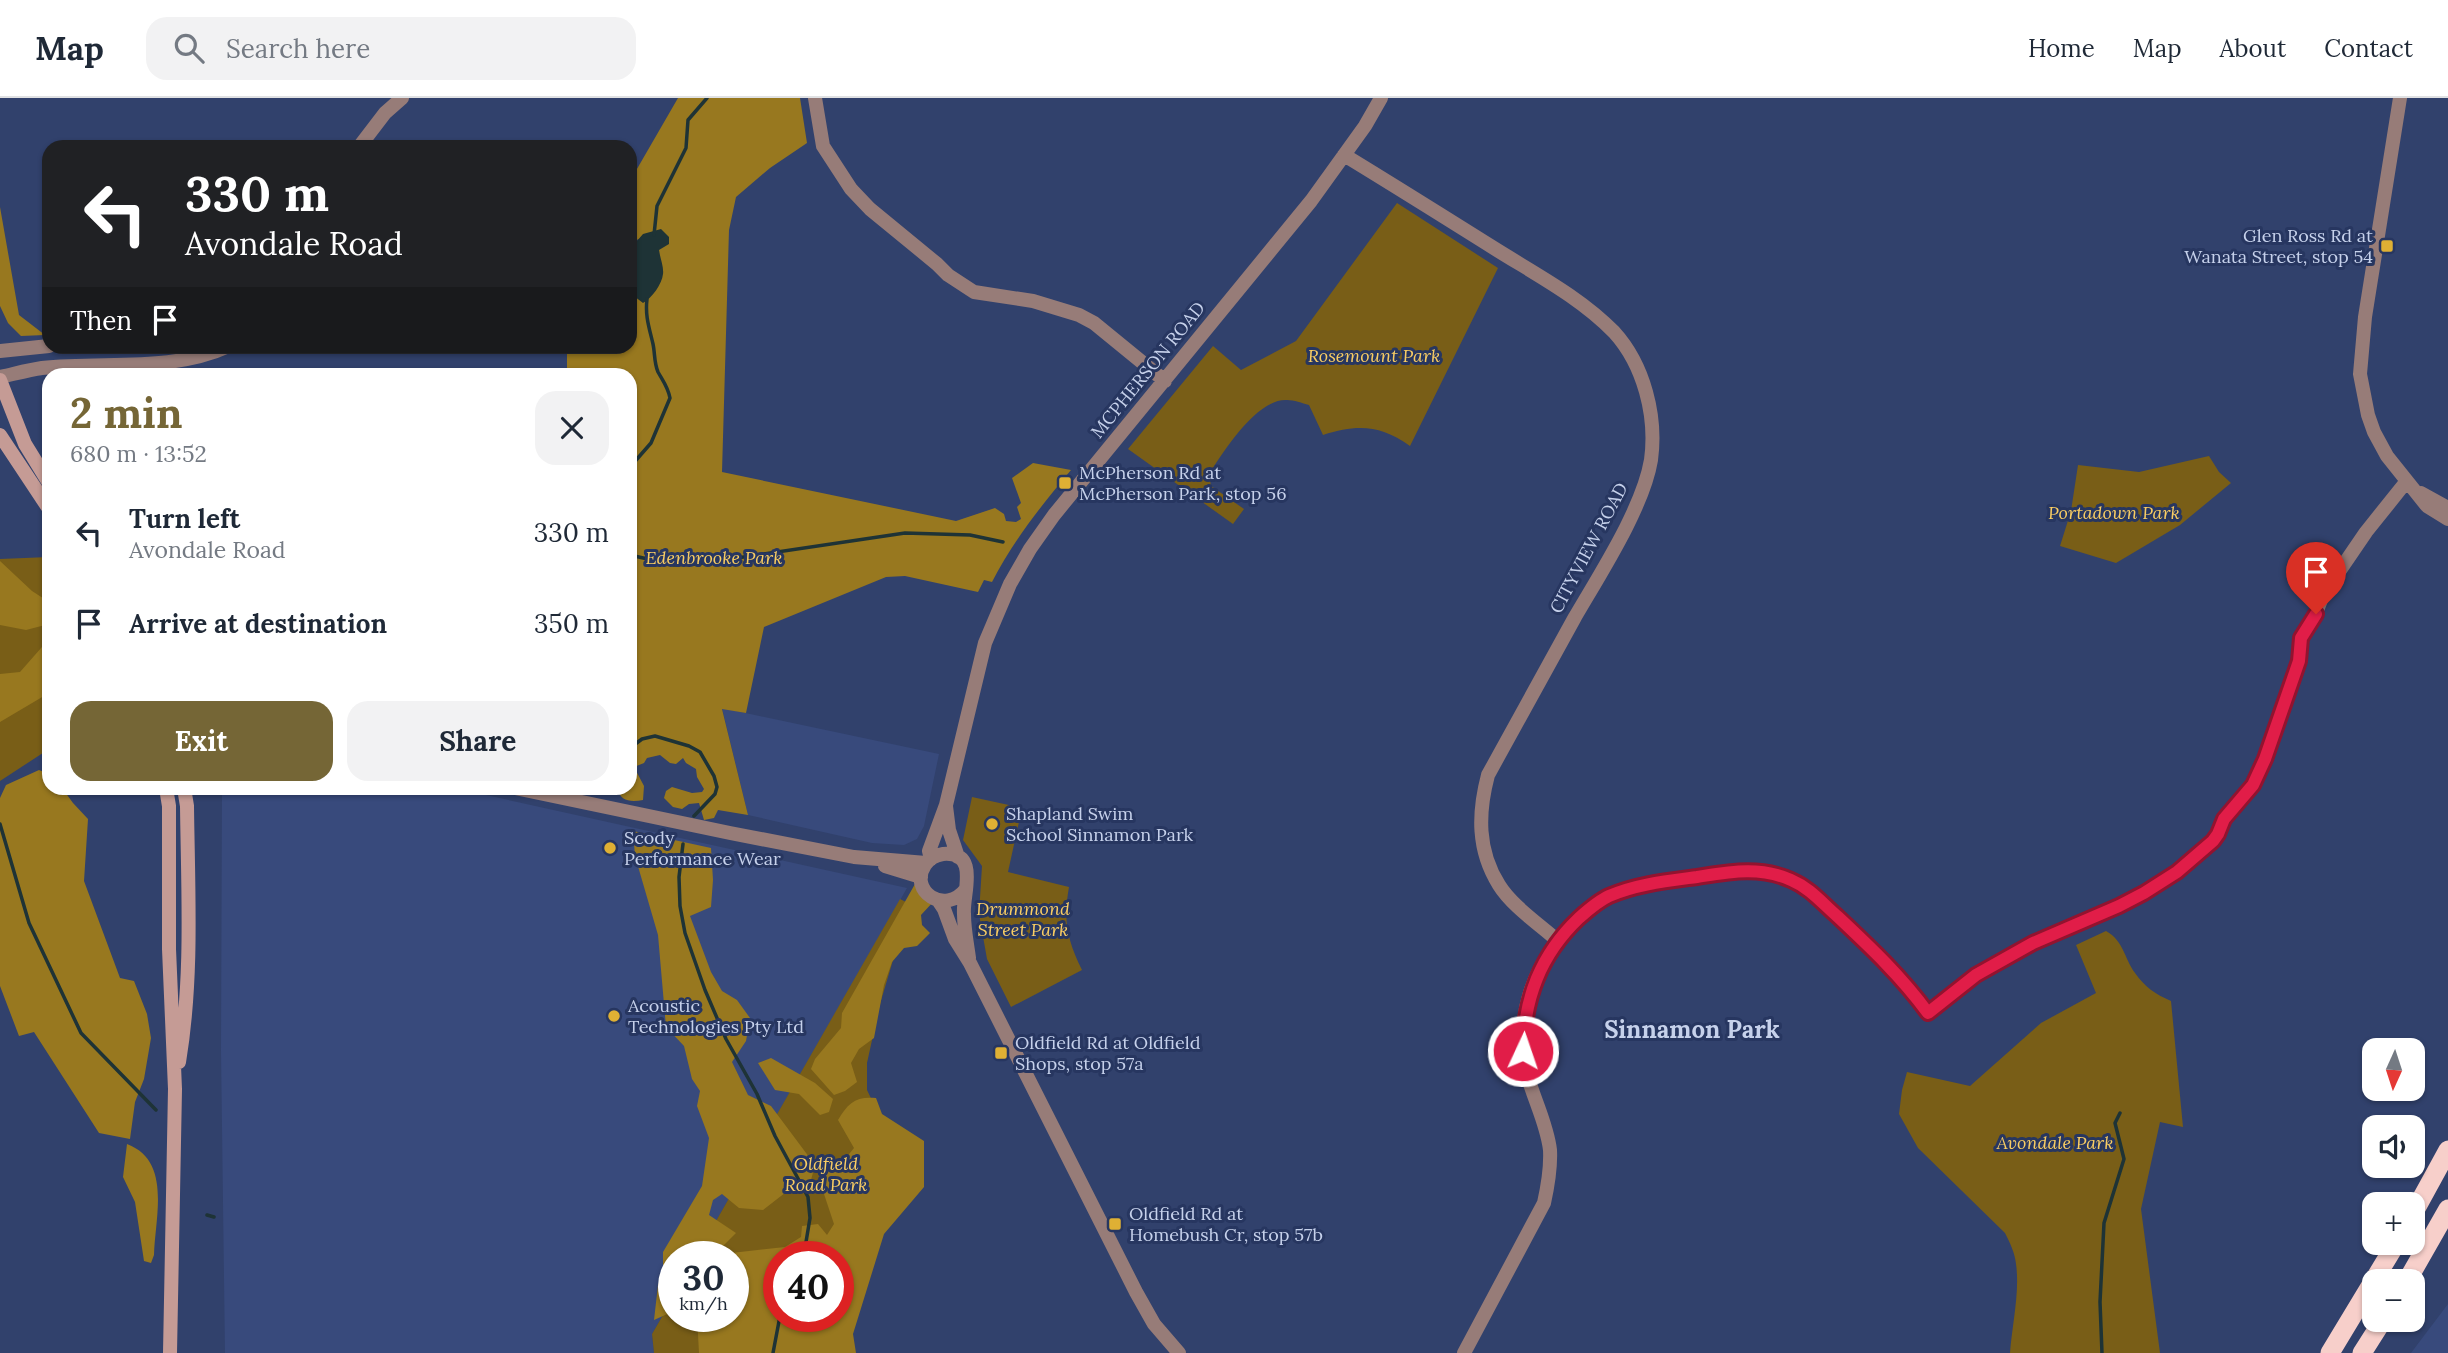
<!DOCTYPE html>
<html lang="en">
<head>
<meta charset="utf-8">
<style>
	:root { --surface:#fff; --page:#f2f2f3; --text:#1f2937; --muted:#747a83; --line:#e0e1e3; --accent:#756636 }
	body { margin:0; font-family:Lora,serif; background:var(--page); color:var(--text); height:100vh; display:flex; flex-direction:column; font-size:26px; white-space:nowrap }
	* { box-sizing:border-box; margin:0 }
	p { font-size:23px; color:var(--muted) }
	.icon { flex:none; width:38px; height:38px; fill:none; stroke:currentColor; stroke-width:2; stroke-linecap:round; stroke-linejoin:round }
	.map { position:relative; flex:1; overflow:hidden }
	.panel { position:absolute; left:42px; top:270px; width:595px; height:427px; display:flex; flex-direction:column; background:var(--surface); border-radius:21px; box-shadow:0 2px 5px #0004 }
	.panel>* { flex:none }
	.banner { position:absolute; left:42px; top:42px; width:595px; height:214px; border-radius:21px; box-shadow:0 2px 5px #0004; background:#202124; color:#fff; overflow:hidden }
	.needle { width:46px; rotate:183deg }
	.controls { position:absolute; left:2362px; top:940px; display:grid; gap:14px }
	.controls a { display:grid; place-items:center; width:63px; height:63px; border-radius:14px; background:var(--surface); box-shadow:0 2px 5px #0004; font-size:35px }
	.speed { position:absolute; left:658px; top:1143px; display:flex; gap:14px; font-size:35px; font-weight:700; text-align:center }
	.speed>* { display:grid; place-content:center; width:91px; height:91px; border-radius:50%; background:var(--surface); box-shadow:0 2px 5px #0004; line-height:1 }
	.speed small { font-size:18px; font-weight:400 }
	.speed .limit { border:10px solid #d22; background:#fff; color:#111 }
	.pin { position:absolute; display:grid; place-items:center; width:60px; height:60px; color:#fff; margin:-72px -30px; border-radius:50% 50% 50% 0; rotate:-45deg; box-shadow:0 0 7px #0007 }
	.pin .icon { rotate:45deg }
	.me { position:absolute; width:77px; margin:-38px; rotate:3deg; stroke-linejoin:round; filter:drop-shadow(0 0 5px #0008) }
	.turn { display:flex; align-items:center; gap:24px; height:147px; padding:0 28px; font-size:32px }
	.turn .icon { width:91px; height:91px; stroke-width:2.5 }
	.turn b { display:block; font-size:49px; line-height:60px }
	.then { display:flex; align-items:center; height:66px; padding:0 28px; background:#0003; gap:14px; font-size:26px }
	.round { display:grid; place-items:center; flex:none; width:74px; height:74px; border-radius:21px; background:var(--page) }
	.overview { display:flex; align-items:center; justify-content:space-between; height:119px; padding:0 28px }
	h1 { font-size:42px; font-weight:700; line-height:52px; color:var(--accent) }
	.primary-button { display:flex; gap:14px; margin-top:auto; padding:14px 28px }
	.primary-button a { flex:1; height:80px; border-radius:21px; background:var(--accent); color:#fff; font-size:28px; font-weight:700; line-height:80px; text-align:center }
	.primary-button a+a { background:var(--page); color:var(--text) }
	ul { padding:0; list-style:none }
	li { display:flex; align-items:center; gap:21px; height:91px; padding:0 28px }
	li div { flex:1 }
	li b { display:block; font-size:26px }
	li em { font-style:normal }
	header { display:flex; align-items:center; gap:42px; box-sizing:border-box; height:98px; padding:0 35px; background:var(--surface); border-bottom:2px solid var(--line) }
	header strong { font-size:33px }
	nav { display:flex; gap:38px; margin-inline-start:auto; font-size:24px }
	.search { width:490px; height:63px; background:var(--page); display:flex; align-items:center; gap:18px; box-sizing:border-box; padding:0 24px; border-radius:21px; color:var(--muted); font-size:26px }
	.map>svg:first-child { display:block }
	.built { fill:#384a7c }
	.green { fill:#795e17; fill-rule:evenodd }
	.forest { fill:#98781f; fill-rule:evenodd }
	.water { fill:#1e3336 }
	.lines { fill:none; stroke-linecap:round; stroke-linejoin:round }
	.stream { stroke:#1e3336; stroke-width:3.5 }
	.tertiary { stroke:#977c78; stroke-width:14 }
	.secondary { stroke:#c59b95; stroke-width:14 }
	.motorway { stroke:#f7cfca; stroke-width:19 }
	.route-casing { stroke:#92132f; stroke-width:18 }
	.route { stroke:#e11d48; stroke-width:12 }
	.poi-dot { fill:#dfb034; stroke:#273660; stroke-width:2.5 }
	.labels { text-anchor:middle; stroke-width:6; stroke-linejoin:round; paint-order:stroke }
	.poi-label { font-size:18px; fill:#c6d1eb; stroke:#273660; text-anchor:start }
	.park-label { font-size:18px; font-style:italic; fill:#f9cd63; stroke:#273660 }
	.street-label { font-size:18px; fill:#c6d1eb; stroke:#273660 }
	.district-label { font-size:24px; font-weight:bold; fill:#c6d1eb; stroke:#273660 }
</style>
</head>
<body>
<header>
<strong>Map</strong>
<div class="search"><svg class="icon" aria-label="search" viewBox="0 0 24 24"><circle cx="10" cy="10" r="6"/><path d="M15 15l6 6"/></svg>Search here</div>
<nav><a>Home</a><a>Map</a><a>About</a><a>Contact</a></nav>
</header>
<div class="map">
<svg width="2448" height="1255" viewBox="0 0 2448 1255">
	<rect width="100%" height="100%" fill="#31416c"/>
	<path class="built" d="M722,610l217,46 -15,72 -7,13 -13,6 -32,-2 -124,-28z
		M222,690h232l453,100 -211,368h-22v40l-22,38 2,19h-429l-4,-302z
		M2448,1206v49h-37z"/>
	<path class="green" d="M1397,105l101,65 -88,178c-30,-21 -52,-22 -87,-11l-14,-30c-7,-2 -15,-5 -22,-5 -30,-2 -64,52 -78,74l2,12 33,23 -11,15 -105,-75 85,-103 28,24 55,-29z
		M2209,358l10,16 12,11 -51,42 -64,38 -56,-17 11,-35 7,-46 61,7z
		M49,459v192l-49,32v-222z
		M972,699l50,11 -14,64 61,15c-6,34 -2,52 13,83l-71,37 -24,-48 -8,-45 3,-48 -19,-26z
		M900,801l12,6 -8,18 -24,81 -13,59v27l17,35 3,87 -39,130 3,11h-197l-2,-19 22,-38v20h59v-60h-37zM779,1158h59v60h-59z
		M2106,833c18,10 18,27 29,42 10,14 20,21 36,28l12,126 -23,-5 -19,87 19,144h-150c2,-28 10,-61 6,-89 -1,-11 -6,-21 -11,-31l-87,-85 -19,-34 3,-24 5,-18 63,14 71,-63 55,-30 -20,-48z"/>
	<path class="forest" d="M678,0h122l7,45 -37,25 -34,29 -7,33 -7,242 234,49 39,-13 9,6 2,7 10,1 5,-3 -4,-12 4,-4 -9,-25 21,-15 38,7c-30,36 -58,71 -79,112l-8,-2 -6,12 -73,-16 -19,1 -122,50 -18,86 -24,-4 26,106 -30,-5 -4,8 -10,2 -5,-17 -10,1 -7,5 -9,-2 -9,-9 2,-7 6,-4 20,6 10,-1 2,-3 -7,-12 -1,-8 -10,-6 -3,-5 -7,6 -6,-1 -10,-8 -13,3 -3,5 -10,4 10,19 -1,14c-11,2 -24,2 -25,-12h12v-414h-63v-27l63,-1v-53l3,4c37,-14 28,-13 26,-47l-21,-11 -8,10v-68z
		M0,109l19,108 26,20 -24,1 -13,-13 -8,-17z
		M0,463l32,30 17,11v22l-23,6 -26,-5z
		M49,541v54l-49,29v-48l20,-2z
		M39,672l10,4v14h13l11,15 15,16 -4,62 36,97 14,3 13,33 4,24 -7,41 -9,23 -5,37 -31,-6 -65,-101 -15,4 -19,-50v-188l6,-13z
		M633,733l78,17 2,32 -2,27 -21,9 21,56 11,19 15,9 13,18 -4,23 -14,21 16,33 23,11 44,59 -4,15 -21,9 -27,21 -24,-2 -17,-14 -9,6 -4,15 27,18 -22,22 71,-8 16,-10 1,-11 16,-2 9,11 7,-11 -10,-30 -2,-23 23,-12 9,-11 -16,-28c10,-17 18,-24 38,-22l6,16 42,27v46l-40,47 -31,100 3,19h-157l-2,-37h36v-60h-59v55l-20,9 4,-35 5,-12v-21l39,-66 7,-48 -12,-32 3,-15 -8,-12 -8,-33 -18,-19 -8,-92 -23,-79zM838,1158v60h-59v-60z
		M915,786l19,17 -13,14 1,10 8,8 -13,13 -13,2 -12,14 -8,23 -10,53 -15,11 -8,14 6,19 -12,9 -11,4 -23,-26 4,-10 26,-31 1,-15z
		M771,960l44,25 18,16 -4,13 -9,3 -21,-21 -24,-4 -17,-27z
		M127,1046c45,17 28,73 27,111l-3,8 -7,-2 -9,-59 -12,-25z"/>
	<path class="water" d="M661,131l8,8v7l-10,6c1,8 5,17 4,24 -1,10 -11,24 -20,29l-13,-10v-44l13,-15z"/>
	<g class="lines">
		<path class="stream" d="M654,137l3,-29 29,-58 2,-28 19,-22
			M630,369l21,-24 19,-45c-2,-11 -7,-17 -12,-26 -4,-9 -3,-19 -5,-28 -4,-17 -8,-28 -6,-45
			M630,457l44,10 22,-1 209,-31 65,2 33,7
			M630,650l12,-9 13,-3 34,10 11,6 14,24 3,11 -2,7 -21,22
			M0,726l29,99 52,110 75,77
			M683,746l-4,33 1,29 5,27 20,57 21,49 31,55 18,42 33,61 2,21 -4,24 -7,14
			M207,1117l7,2
			M773,1255l7,-37
			M2102,1255l-2,-51 4,-79 20,-64 -9,-36 5,-10"/>
		<path class="tertiary" d="M815,0l8,48 28,43 19,20 67,55 11,11 26,17 59,9 46,14 15,8 71,58
			M2400,0l-35,219 -5,57 8,41 6,17 13,24 40,50 21,13
			M359,49l26,-34 17,-15
			M1344,57c51,31 102,63 153,95 40,25 84,48 117,82 30,33 43,84 37,128 -8,48 -51,114 -76,157 -29,53 -58,106 -87,158 -10,38 -11,75 11,110 13,21 40,39 59,56
			M0,253l49,-5
			M0,279c14,-3 28,-7 42,-9 63,-7 128,5 187,-22
			M2421,395l27,15
			M515,690l215,45 124,24 72,6
			M946,708l3,24 9,27
			M931,761l-2,-8 17,-46 39,-162 25,-59 20,-35 24,-34 257,-314 54,-75 16,-28
			M885,768l36,11
			M966,791c-21,27 -58,2 -41,-24 4,-6 11,-10 18,-11 38,-3 19,41 21,60 0,15 3,29 5,44
			M938,802l6,9 11,30 15,24 166,329 18,32 25,29
			M1464,1255l80,-150c4,-18 7,-34 6,-53 -3,-26 -16,-50 -23,-76 -7,-25 -5,-54 2,-78 10,-36 43,-81 77,-99 28,-14 62,-16 93,-20 34,-5 65,-11 98,5 16,8 28,23 40,35 35,32 62,58 91,96l48,-38 57,-32 86,-37 25,-13 33,-21 36,-31 5,-7 6,-15 29,-34 12,-26 34,-98 2,-23 11,-15 11,-28 43,-63 40,-50"/>
		<path class="secondary" d="M0,282l25,64 24,39
			M0,337l49,74
			M166,690l3,18v143l6,140 -5,264
			M179,964c14,-84 9,-171 8,-256l-3,-18"/>
		<path class="motorway" d="M2413,1116l35,-64
			M2407,1183l41,-72
			M2330,1255l67,-111
			M2362,1255l21,-33"/>
	</g>
	<g class="lines">
		<defs>
			<path id="route" d="M1523,953c1,-52 17,-96 56,-133 9,-8 19,-17 30,-22 28,-12 58,-15 88,-19 32,-5 63,-11 94,3 19,8 31,23 46,36 33,31 64,60 91,97l48,-38 57,-32 86,-37 25,-13 33,-21 36,-31 5,-7 6,-15 29,-34 12,-26 34,-98 2,-23 15,-24"/>
		</defs>
		<use href="#route" class="route-casing"/>
		<use href="#route" class="route"/>
	</g>
	<g class="poi-dot">
		<rect x="2380" y="141" width="14" height="14" rx="3.5"/>
		<rect x="1058" y="378" width="14" height="14" rx="3.5"/>
		<circle cx="992" cy="726" r="7"/>
		<circle cx="610" cy="750" r="7"/>
		<circle cx="614" cy="918" r="7"/>
		<rect x="994" y="948" width="14" height="14" rx="3.5"/>
		<rect x="1108" y="1119" width="14" height="14" rx="3.5"/>
	</g>
	<g class="labels">
		<g class="poi-label">
			<text x="2373" y="144" text-anchor="end">Glen Ross Rd at<tspan x="2373" dy="21">Wanata Street, stop 54</tspan></text>
			<text x="1079" y="381">McPherson Rd at<tspan x="1079" dy="21">McPherson Park, stop 56</tspan></text>
			<text x="1006" y="722">Shapland Swim<tspan x="1006" dy="21">School Sinnamon Park</tspan></text>
			<text x="624" y="746">Scody<tspan x="624" dy="21">Performance Wear</tspan></text>
			<text x="628" y="914">Acoustic<tspan x="628" dy="21">Technologies Pty Ltd</tspan></text>
			<text x="1015" y="951">Oldfield Rd at Oldfield<tspan x="1015" dy="21">Shops, stop 57a</tspan></text>
			<text x="1129" y="1122">Oldfield Rd at<tspan x="1129" dy="21">Homebush Cr, stop 57b</tspan></text>
		</g>
		<g class="park-label">
			<text x="1374" y="264">Rosemount Park</text>
			<text x="2114" y="421">Portadown Park</text>
			<text x="714" y="466">Edenbrooke Park</text>
			<text x="1023" y="817">Drummond<tspan x="1023" dy="21">Street Park</tspan></text>
			<text x="2055" y="1051">Avondale Park</text>
			<text x="826" y="1072">Oldfield<tspan x="826" dy="21">Road Park</tspan></text>
		</g>
		<g class="street-label">
			<text transform="translate(1148 272) rotate(-51)" y="6">MCPHERSON ROAD</text>
			<text transform="translate(1589 450) rotate(-62)" y="6">CITYVIEW ROAD</text>
		</g>
		<g class="district-label">
			<text x="1692" y="940">Sinnamon Park</text>
		</g>
	</g>
</svg>
<div class="controls">
<a><svg class="needle" viewBox="-14 -14 28 28"><path d="M0-13l5 13h-10z" fill="#e53935"/><path d="M0 13l5-13h-10z" fill="#747a83"/></svg></a>
<a><svg class="icon" aria-label="sound" viewBox="0 0 24 24"><path d="M4 9h4l5-4v14l-5-4H4zM17 9q2 3 0 6"/></svg></a>
<a>+</a>
<a>−</a>
</div>
<div class="speed"><div>30<small>km/h</small></div><div class="limit">40</div></div>
<div class="pin" style="left:2316px;top:516px;background:#d93025"><svg class="icon" aria-label="arrive" viewBox="0 0 24 24"><path d="M6 21V4h12l-3 4 3 4H6"/></svg></div>
<svg class="me" style="left:1523px;top:953px" viewBox="-20 -20 40 40"><circle r="17" fill="#e11d48" stroke="#fff" stroke-width="3"/><path d="M0-11L8 9 0 5-8 9z" fill="#fff"/></svg>
<div class="banner">
<div class="turn"><svg class="icon" aria-label="left" viewBox="0 0 24 24"><path d="M17 20v-9H6M10 6l-5 5 5 5"/></svg><div><b>330 m</b>Avondale Road</div></div>
<div class="then">Then<svg class="icon" aria-label="arrive" viewBox="0 0 24 24"><path d="M6 21V4h12l-3 4 3 4H6"/></svg></div>
</div>
<section class="panel">
<div class="overview"><div><h1>2 min</h1><p>680 m · 13:52</p></div><a class="round"><svg class="icon" aria-label="close" viewBox="0 0 24 24"><path d="M6 6l12 12M18 6L6 18"/></svg></a></div>
<ul>
<li><svg class="icon" aria-label="left" viewBox="0 0 24 24"><path d="M17 20v-9H6M10 6l-5 5 5 5"/></svg><div><b>Turn left</b><p>Avondale Road</p></div><em>330 m</em></li>
<li><svg class="icon" aria-label="arrive" viewBox="0 0 24 24"><path d="M6 21V4h12l-3 4 3 4H6"/></svg><div><b>Arrive at destination</b></div><em>350 m</em></li>
</ul>
<div class="primary-button"><a>Exit</a><a>Share</a></div>
</section>
</div>
</body>
</html>
